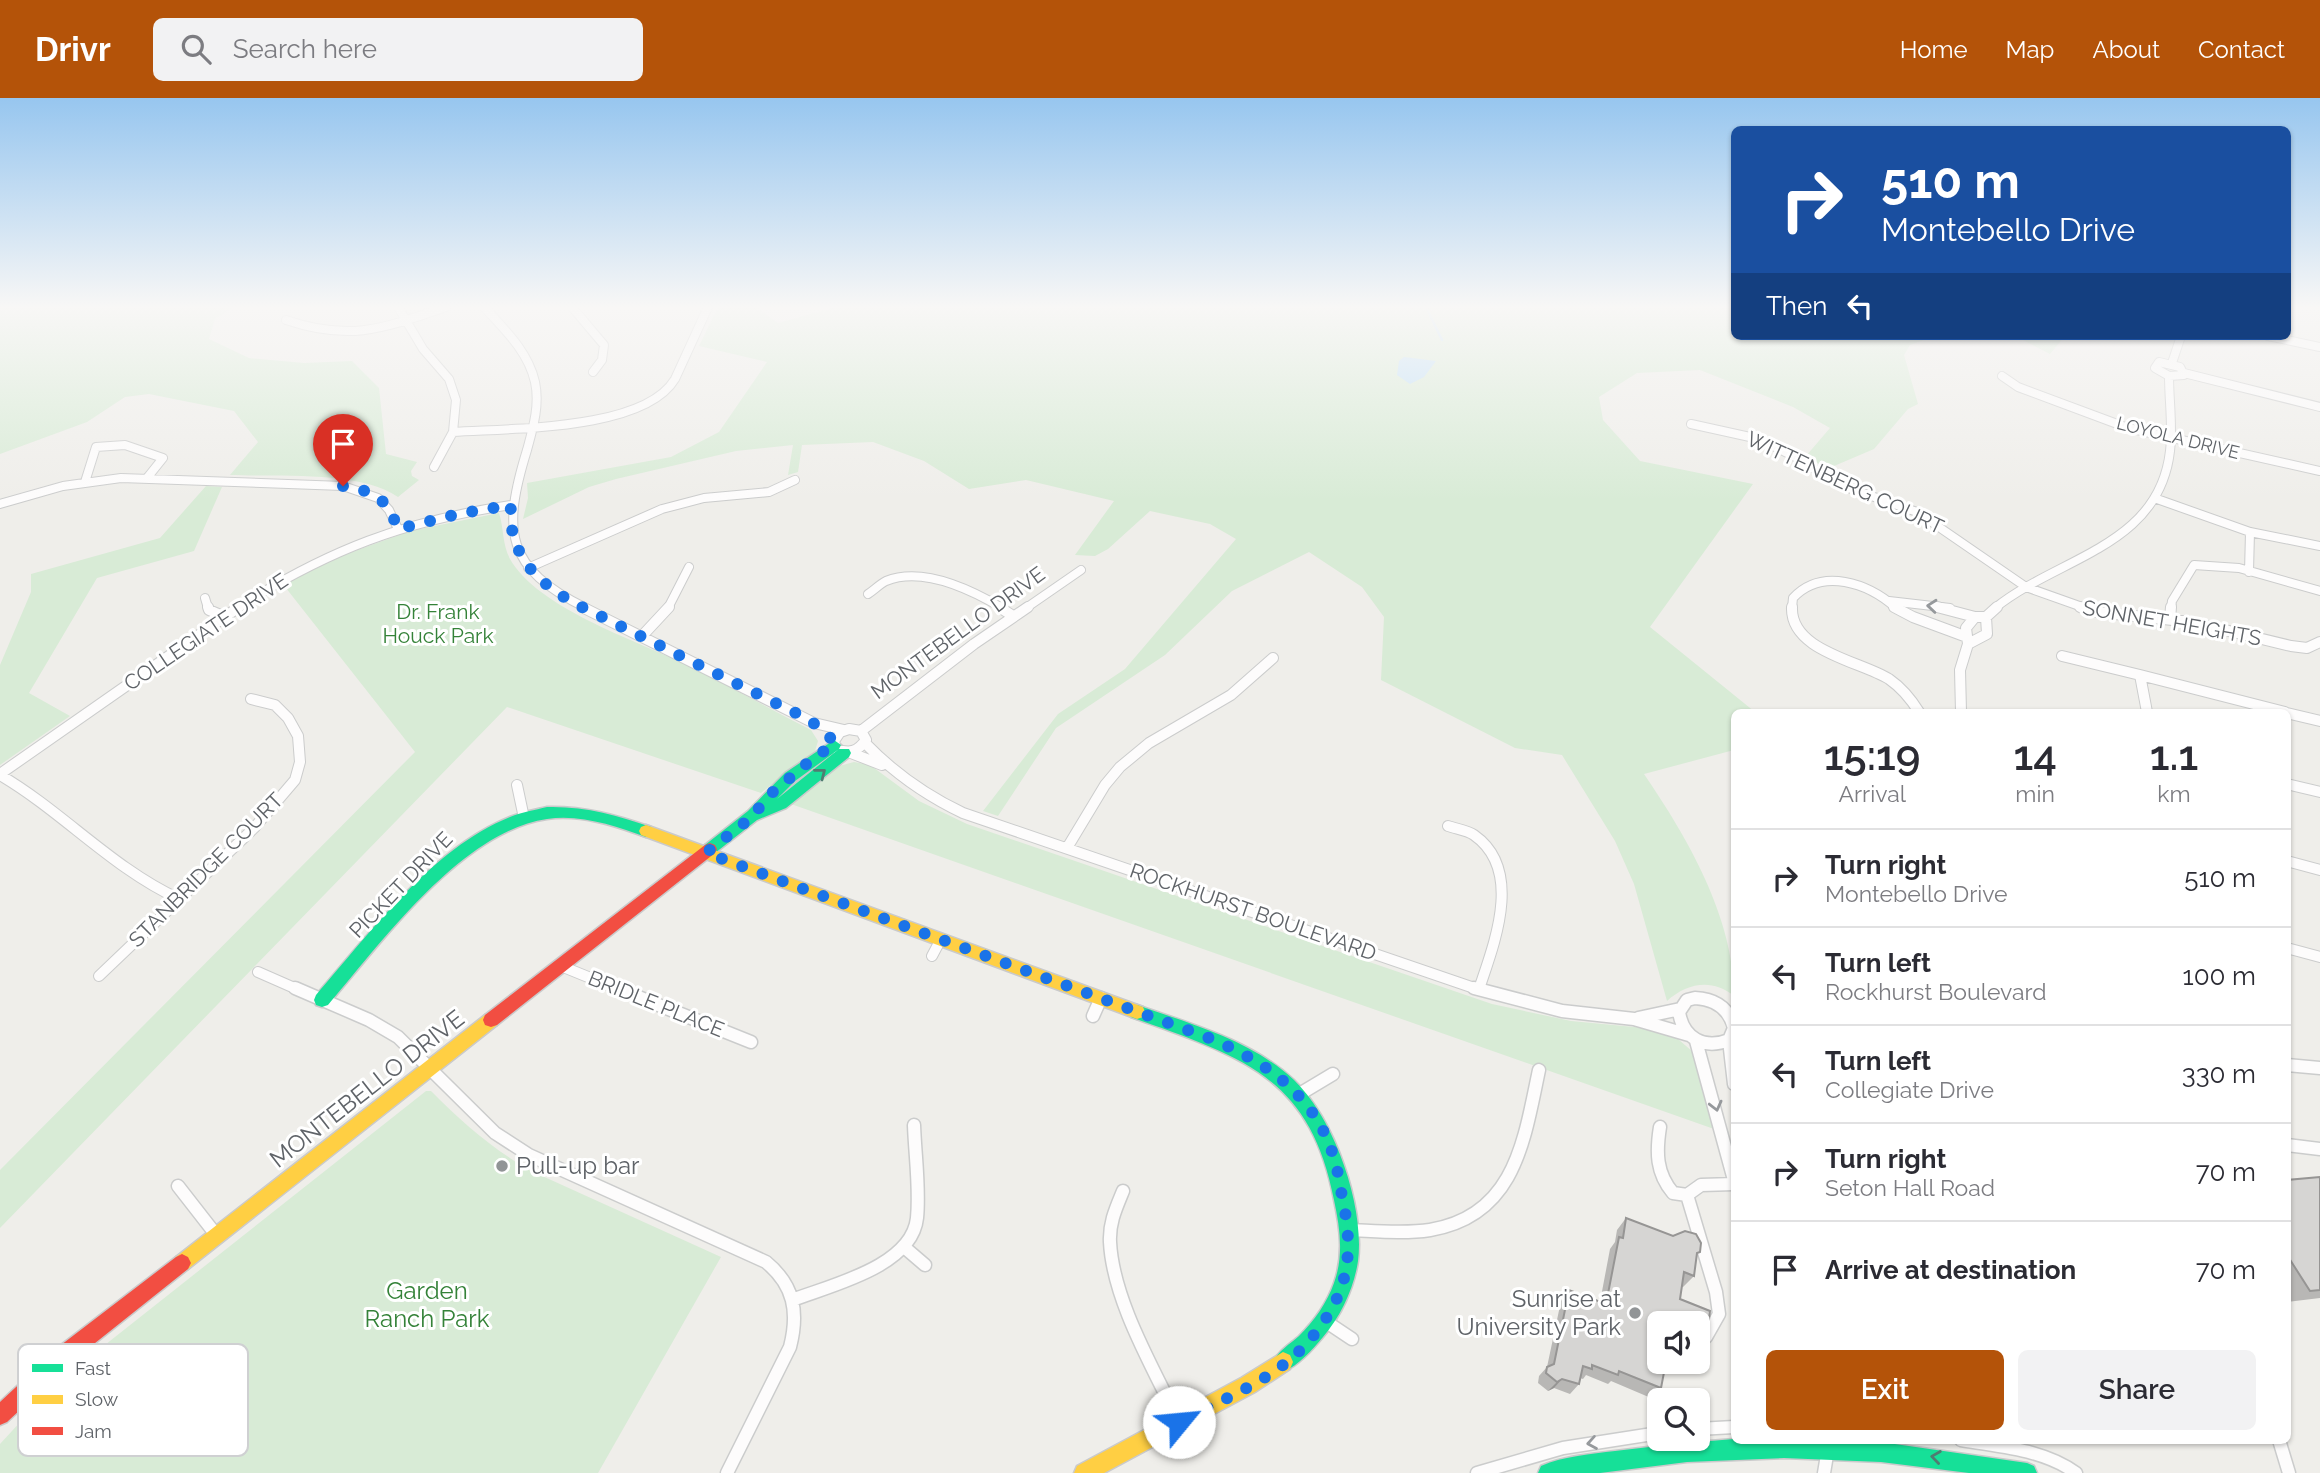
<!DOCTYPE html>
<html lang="en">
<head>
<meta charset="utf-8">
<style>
	:root { --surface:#fff; --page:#f2f2f3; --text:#2b2b33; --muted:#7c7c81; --line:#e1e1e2; --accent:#b45309 }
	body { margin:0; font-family:Raleway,sans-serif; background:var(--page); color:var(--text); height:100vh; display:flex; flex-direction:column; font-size:26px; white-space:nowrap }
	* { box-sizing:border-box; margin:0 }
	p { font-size:23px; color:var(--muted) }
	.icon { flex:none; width:38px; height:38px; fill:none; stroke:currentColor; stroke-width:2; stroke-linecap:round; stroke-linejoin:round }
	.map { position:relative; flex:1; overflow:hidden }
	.drawer { position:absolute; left:1731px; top:611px; width:560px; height:735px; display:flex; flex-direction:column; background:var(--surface); border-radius:10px; box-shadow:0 2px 5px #0004 }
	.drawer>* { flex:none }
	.guide { position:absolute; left:1731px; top:28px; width:560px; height:214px; border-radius:10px; box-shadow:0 2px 5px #0004; background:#1a4fa0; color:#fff; overflow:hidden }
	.tools { position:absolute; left:1647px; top:1213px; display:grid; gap:14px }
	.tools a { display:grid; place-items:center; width:63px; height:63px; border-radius:10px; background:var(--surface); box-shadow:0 2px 5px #0004; font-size:35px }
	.pin { position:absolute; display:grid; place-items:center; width:60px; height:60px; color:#fff; margin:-72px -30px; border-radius:50% 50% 50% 0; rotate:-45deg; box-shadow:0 0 7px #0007 }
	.pin .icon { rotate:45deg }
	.me { position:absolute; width:77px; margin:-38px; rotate:62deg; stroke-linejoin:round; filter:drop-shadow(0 0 5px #0008) }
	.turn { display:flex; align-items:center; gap:24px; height:147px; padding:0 35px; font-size:32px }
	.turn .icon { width:91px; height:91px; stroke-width:2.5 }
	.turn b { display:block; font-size:49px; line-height:60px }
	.then { display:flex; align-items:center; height:66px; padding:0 35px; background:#0003; gap:14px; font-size:26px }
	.eta { display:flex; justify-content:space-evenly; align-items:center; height:119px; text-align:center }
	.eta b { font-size:42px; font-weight:600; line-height:49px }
	.action { display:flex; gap:14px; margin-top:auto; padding:14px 35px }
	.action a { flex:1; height:80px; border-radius:10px; background:var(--accent); color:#fff; font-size:28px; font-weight:600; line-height:80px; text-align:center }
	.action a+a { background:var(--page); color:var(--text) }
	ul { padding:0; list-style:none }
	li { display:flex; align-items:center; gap:21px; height:98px; padding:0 35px; border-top:2px solid var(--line) }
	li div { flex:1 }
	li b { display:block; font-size:26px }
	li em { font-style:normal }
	header { display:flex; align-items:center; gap:42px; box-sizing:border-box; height:98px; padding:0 35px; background:var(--accent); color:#fff }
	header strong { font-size:33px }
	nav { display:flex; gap:38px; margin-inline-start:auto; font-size:24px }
	.search { width:490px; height:63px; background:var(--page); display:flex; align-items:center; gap:18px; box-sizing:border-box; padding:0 24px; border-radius:10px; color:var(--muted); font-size:26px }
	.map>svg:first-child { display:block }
	.green { fill:#d8ebd6 }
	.water { fill:#bfe0f9 }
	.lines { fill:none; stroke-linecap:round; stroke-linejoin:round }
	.stream { stroke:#bfe0f9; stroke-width:2.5 }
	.street-far2-casing { stroke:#cbcccc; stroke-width:10 }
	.street-far1-casing { stroke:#cbcccc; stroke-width:12 }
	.street-casing { stroke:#cbcccc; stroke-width:15 }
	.fast-casing { stroke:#cacacb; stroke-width:3 }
	.slow-casing { stroke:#cacacb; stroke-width:3 }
	.jam-casing { stroke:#cacacb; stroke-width:3 }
	.street-far2 { stroke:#fdfcfc; stroke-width:8 }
	.street-far1 { stroke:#fdfcfc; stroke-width:10 }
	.street { stroke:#fdfcfc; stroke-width:12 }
	.fast { fill:#16e098; fill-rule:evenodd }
	.slow { fill:#ffcf43; fill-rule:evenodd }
	.jam { fill:#f24e42; fill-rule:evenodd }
	.wall { fill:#b8b7b5 }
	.shaded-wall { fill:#969594 }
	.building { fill:#d6d5d3; stroke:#969594; stroke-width:2 }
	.oneway { stroke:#96999c }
	.oneway2 { stroke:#507c72 }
	.route { stroke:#1a73e8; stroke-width:12; stroke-dasharray:0 21.6 }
	.poi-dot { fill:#919496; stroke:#fff; stroke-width:2.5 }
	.labels { text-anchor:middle; stroke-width:6; stroke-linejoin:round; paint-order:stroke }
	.far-street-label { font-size:18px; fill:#5f6368; stroke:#fff }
	.street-label { font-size:21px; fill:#5f6368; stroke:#fff }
	.park-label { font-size:21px; fill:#348238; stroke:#fff }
	.near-street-label { font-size:24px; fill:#5f6368; stroke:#fff }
	.near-poi-label { font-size:24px; fill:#5f6368; stroke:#fff; text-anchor:start }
	.near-park-label { font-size:24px; fill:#348238; stroke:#fff }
	.key { fill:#fff; stroke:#cfd0d2; stroke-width:2 }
	.key-label { font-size:19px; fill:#5f6368 }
</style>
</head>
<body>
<header>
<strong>Drivr</strong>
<div class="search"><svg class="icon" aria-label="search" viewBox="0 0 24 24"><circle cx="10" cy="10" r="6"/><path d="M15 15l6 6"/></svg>Search here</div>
<nav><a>Home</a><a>Map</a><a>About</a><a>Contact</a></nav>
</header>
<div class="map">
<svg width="2320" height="1375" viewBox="0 0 2320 1375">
	<rect width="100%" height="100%" fill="#efeeea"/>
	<path class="green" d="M0,209h233l-18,12 -6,20 40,19 55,5 48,-2 27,27 7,66 31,8 -6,9 1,5 7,4 -21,17c-39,-27 -120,-20 -168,-22l28,-33 -24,-31 -85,-17 -24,3 -38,25 -87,32z
		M718,209h38l22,16 58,-16h898v29h201l-25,9 -6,10 14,49 -10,5 -34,40 -47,20 -21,-13 24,-28 -37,-21 -93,-37 -63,3 -38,24 4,23 37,41 113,23 -103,143 105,85h-21v38l-90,24c43,63 90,143 90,222 -22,-18 -47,-13 -67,5l-33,-117 -19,-43 -53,-86 -47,-7 -134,-68 3,-63 -22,-30 -53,-35 -77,39 -67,64 -109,73 -58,88 -15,-5 75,-97 67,-45 111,-130 -26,-15 -60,-13 -42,38 -13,7 -20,-1 39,-54 -88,-21 -57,9 -45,-28 -51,-19 -71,3 -4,27 -10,3 5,-30 -57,6 -120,28 -27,8 -66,32 5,-21 -1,-15 144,-26 48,-25 48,-70 -68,-16z
		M2004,238h61l-15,18 -29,-15z
		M206,388l16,1 -28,64 -97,27 -68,115 41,23 -70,49v-100l31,-73v-18l129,-36z
		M499,415c5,15 3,31 11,46 27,48 124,81 173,104 43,21 85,45 128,67l7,11 -3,10 -54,42 -254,-86 -507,521v-58l415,-418 -133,-169 59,-27 69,-25z
		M854,664l16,3 49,36 48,23 525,180 79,17 84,8 16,4 22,19 21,77 -923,-325 48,-38z
		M426,993h5c32,32 59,56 98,79l192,87 -123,216h-598v-29l35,-38 37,-35z"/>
	<path class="water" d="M1404,259l32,4 -12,16 -14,7 -13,-9 2,-14z"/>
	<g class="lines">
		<path class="stream" d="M1426,209l16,33"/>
		<defs>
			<path id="street-far2" d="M398,209l25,42 26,30 7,21 -3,32 -19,35
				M484,209c20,22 44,44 51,75 5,23 -2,46 -8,68 -25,81 -22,118 59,158
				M572,209l32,38 -2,15 -9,12
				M286,222c65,22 98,8 160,-13
				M2268,238l52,11
				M2159,264l21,5 4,8 -15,1 -14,-8z
				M2172,265l9,-27
				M2184,275l136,34
				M2002,278l16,11 110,41 192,43
				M1691,326l68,15 38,19 43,27 77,27 109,75 59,21
				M453,334c56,-4 191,-1 222,-53l33,-72
				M85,384l11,-35 29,-2 38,13 -16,20
				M2157,401l93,33 70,14
				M0,406l63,-18 58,-8 222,8 35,12 11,12 9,19
				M528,470l134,-59 42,-11 65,-6 26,-12
				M2249,474l1,-40
				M868,496c6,-4 12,-10 18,-13 37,-15 84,8 116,27
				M205,500l3,10
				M1889,503l61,7
				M237,510c91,-58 167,-87 274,-103
				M668,510l21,-41
				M1026,510l55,-38
				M1792,510l1,-10c29,-31 75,-15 103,10
				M1995,510c63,-51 164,-61 175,-157 3,-25 -1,-50 -1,-75
				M2171,510l1,-7 22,-36 45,3 81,23"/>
			<path id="street-far1" d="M208,509l1,3 14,6
				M582,509l232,116 30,7
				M999,509l14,9
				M1792,509c-2,44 68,54 97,72 13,9 22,20 30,33
				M1894,509l19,10 54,20
				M1937,509l38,10
				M2080,509l16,5 96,10 99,24 16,2 13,-6
				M2170,521l1,-12
				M642,538l27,-29
				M1968,546l19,-10 -1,-17
				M2062,558l78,19
				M1961,614l-1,-42 8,-26 -2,-16 9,-11h11l11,-10
				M2147,614l-7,-37 145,37
				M2287,615l33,8
				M849,631l12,2 5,9c-9,12 -16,14 -30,9l-2,-8 6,-9z
				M861,633l113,-87 54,-37
				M865,645c29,30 60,52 98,70l517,177
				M851,655l31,12
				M0,676l239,-167
				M0,677c63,37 112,93 179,124
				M2287,686l33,8
				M517,687l7,33
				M1448,728c8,3 19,4 26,9 50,35 20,109 5,154
				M1067,750l38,-63 15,-18 29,-24 82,-48 42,-37
				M2287,763l33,9
				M2287,850l33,9
				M932,858l9,-17
				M561,868l59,24
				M258,874l41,18
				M99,878l155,-148 41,-48 5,-18 -2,-26 -10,-18 -13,-13 -24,-6"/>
			<path id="street" d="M295,890l74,32 29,17 97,96 34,22 237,107c28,23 33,50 24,85l-63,126
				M616,890l135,54
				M1474,890l88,23 72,8 55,16
				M1695,900c20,1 34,10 39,30l-5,12c-25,10 -46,-2 -50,-28l8,-12z
				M1093,918l8,-18
				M1638,920l42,-9
				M1729,942l5,44
				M1696,943l38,139
				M2287,967l33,3
				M1298,997l35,-21
				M1660,1029c-4,25 -4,46 13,66l14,2
				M2287,1047l33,4
				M178,1088l39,50
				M1123,1093c-7,17 -14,32 -13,51 3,59 44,127 69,180
				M1349,1132c26,1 55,4 81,0 85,-14 94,-89 109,-160
				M904,1149l21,18
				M795,1201c37,-14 117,-33 122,-81 3,-30 -2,-63 -3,-93
				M1325,1223l27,18
				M1706,1239l13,-23 -3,-22 -29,-97 14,-10 33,-1
				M1698,1331l36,-2
				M1961,1342c39,7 82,9 115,33
				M2279,1342l10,33
				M1477,1375l86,-25 96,-15
				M1824,1375l4,-24"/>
			<path id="fast" d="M834,642l7,5 -2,4 -44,32 -18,18 62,-50h10l2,4 -2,4 -63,51 -29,12 -42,33h-10l-2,-4 2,-4 43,-34 37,-38z
				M547,709c37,-1 70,8 104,20l2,4 -2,4 -5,2c-31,-11 -65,-23 -99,-18 -85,12 -166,124 -219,186l-6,2 -6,-2 -2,-5 2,-5c55,-63 115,-146 194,-178 12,-5 25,-7 37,-10z
				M1137,907c54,19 114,35 157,75 40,38 71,126 64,181 -4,27 -17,55 -35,76 -11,13 -24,28 -40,35l-7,-3 -3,-7c5,-11 17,-18 26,-26 15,-15 28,-33 35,-53 10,-28 6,-55 0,-83 -24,-126 -96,-144 -203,-183l-2,-5 2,-5z
				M1734,1341l147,3 146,21 7,3 3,7h-68l-88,-11 -97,-4 -97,4 -87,11h-62l3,-7c23,-10 50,-12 74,-15 40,-5 79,-9 119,-12z"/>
			<path id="slow" d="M646,727l497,182 2,5 -2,5 -6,2 -496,-184 -2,-4 2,-4z
				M491,915l6,2 2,5 -2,5 -309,244 -6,3 -6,-3 -3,-6 3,-6 309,-242z
				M1283,1254l7,3 3,7 -3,7 -35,23 -151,81h-30l3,-7 164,-88z"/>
			<path id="jam" d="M710,745l5,2 2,4 -2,4 -218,172 -6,2 -6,-2 -2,-5 2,-5 220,-170z
				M182,1156l6,3 3,6 -3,6 -113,90 -68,63 -7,3v-23l61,-57 115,-88z"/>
		</defs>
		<use href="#street-far2" class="street-far2-casing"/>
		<use href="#street-far1" class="street-far1-casing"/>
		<use href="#street" class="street-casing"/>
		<use href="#fast" class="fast-casing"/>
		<use href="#slow" class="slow-casing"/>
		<use href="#jam" class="jam-casing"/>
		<use href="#street-far2" class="street-far2"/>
		<use href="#street-far1" class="street-far1"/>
		<use href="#street" class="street"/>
		<use href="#fast" class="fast"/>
		<use href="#slow" class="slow"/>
		<use href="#jam" class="jam"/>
	</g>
	<path class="wall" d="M2320,1079v121l-33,4v-122z
		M1626,1120l70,39 -2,19 -11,11h-1l-2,12 28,29 -10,10v-15h-39l2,65 -10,10 -40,-17 -3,3 -22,-9 -3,4 -3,-1 -1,6 -9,10 -16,-6 -6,3 -10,-8 1,-7 8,-9 14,-66 8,-11 31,12 10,-53 5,-7 2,-12z"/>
	<path class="shaded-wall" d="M1562,1281l-8,9 -6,3 9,-9z"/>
	<path class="building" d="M2320,1079v113l-10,1 -23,-36v-75z
		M1626,1120l47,18 12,-5 11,3 5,9 -1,9 -3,1 -3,23 -10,-4 -4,27 30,12 -2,17 -10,-3v-2h-5l-16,-6 -1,6h-17v39h7l-5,26 -42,-17 -1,4 -26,-10v4l-9,-3 -4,18 -17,-5 -5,3 -11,-9 1,-6 7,-3 15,-74 37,14 13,-67 4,1z"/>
	<defs><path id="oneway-chevron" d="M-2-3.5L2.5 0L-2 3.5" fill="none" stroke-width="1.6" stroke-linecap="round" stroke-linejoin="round" transform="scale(1.75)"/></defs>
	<g class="oneway">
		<use href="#oneway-chevron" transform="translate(1932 508) rotate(-175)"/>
		<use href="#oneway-chevron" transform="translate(1716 1008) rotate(76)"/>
		<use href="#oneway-chevron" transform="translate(1592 1345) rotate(170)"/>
	</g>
	<g class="oneway2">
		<use href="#oneway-chevron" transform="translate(821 675) rotate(-38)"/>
		<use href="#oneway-chevron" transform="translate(1936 1359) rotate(-172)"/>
	</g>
	<linearGradient id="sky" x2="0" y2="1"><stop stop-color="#97c6ef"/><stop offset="0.52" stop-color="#f8f7f6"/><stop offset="1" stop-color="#f8f7f6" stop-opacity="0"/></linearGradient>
	<rect width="2320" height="402" fill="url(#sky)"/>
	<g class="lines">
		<path class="route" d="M343,388c33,6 43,11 55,43l60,-15 53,-9c-4,50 28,80 69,101l230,114 24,21v4l-18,11 -49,41 -14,19 -47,37 503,185c53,22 102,54 122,111 6,15 8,31 11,47 12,55 8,95 -29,140 -33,42 -88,62 -134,86"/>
	</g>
	<g class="poi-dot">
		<circle cx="502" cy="1068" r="7"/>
		<circle cx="1635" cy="1215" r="7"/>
	</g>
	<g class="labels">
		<g class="far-street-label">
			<text transform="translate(2178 340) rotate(14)" y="6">LOYOLA DRIVE</text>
		</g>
		<g class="street-label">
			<text transform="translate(1845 385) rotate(25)" y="7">WITTENBERG COURT</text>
			<text transform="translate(2172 525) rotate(10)" y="7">SONNET HEIGHTS</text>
			<text transform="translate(206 534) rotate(-34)" y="7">COLLEGIATE DRIVE</text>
			<text transform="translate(958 535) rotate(-36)" y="7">MONTEBELLO DRIVE</text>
			<text transform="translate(206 772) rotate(-45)" y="7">STANBRIDGE COURT</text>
			<text transform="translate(401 787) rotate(-46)" y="7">PICKET DRIVE</text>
			<text transform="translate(1253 814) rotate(19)" y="7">ROCKHURST BOULEVARD</text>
			<text transform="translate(656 906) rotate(22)" y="7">BRIDLE PLACE</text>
		</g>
		<g class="park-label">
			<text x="438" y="521">Dr. Frank<tspan x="438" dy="24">Houck Park</tspan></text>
		</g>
		<g class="near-street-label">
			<text transform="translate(367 991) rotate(-38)" y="8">MONTEBELLO DRIVE</text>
		</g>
		<g class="near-poi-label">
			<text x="516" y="1076">Pull-up bar</text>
			<text x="1621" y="1209" text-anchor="end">Sunrise at<tspan x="1621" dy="28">University Park</tspan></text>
		</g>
		<g class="near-park-label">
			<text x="427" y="1201">Garden<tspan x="427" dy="28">Ranch Park</tspan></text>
		</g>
	</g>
	<rect x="18" y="1246" width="230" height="112" rx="10" class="key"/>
	<rect x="32" y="1266" width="31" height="8" fill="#16e098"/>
	<rect x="32" y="1297" width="31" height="9" fill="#ffcf43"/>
	<rect x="32" y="1329" width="31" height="8" fill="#f24e42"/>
	<g class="key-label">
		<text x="75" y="1277">Fast</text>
		<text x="75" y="1308">Slow</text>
		<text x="75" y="1340">Jam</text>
	</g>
</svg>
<div class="tools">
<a><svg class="icon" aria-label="sound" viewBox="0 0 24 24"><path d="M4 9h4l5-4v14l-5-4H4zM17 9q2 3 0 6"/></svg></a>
<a><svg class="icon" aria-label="search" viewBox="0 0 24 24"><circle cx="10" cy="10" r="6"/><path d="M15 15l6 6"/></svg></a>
</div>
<div class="pin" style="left:343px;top:388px;background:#d93025"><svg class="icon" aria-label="arrive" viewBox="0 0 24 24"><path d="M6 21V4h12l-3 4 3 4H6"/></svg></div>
<svg class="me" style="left:1179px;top:1324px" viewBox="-20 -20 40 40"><circle r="19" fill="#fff"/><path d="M0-13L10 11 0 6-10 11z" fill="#1a73e8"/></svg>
<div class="guide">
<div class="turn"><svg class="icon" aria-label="right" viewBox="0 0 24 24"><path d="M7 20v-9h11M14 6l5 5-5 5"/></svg><div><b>510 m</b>Montebello Drive</div></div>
<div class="then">Then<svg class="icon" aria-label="left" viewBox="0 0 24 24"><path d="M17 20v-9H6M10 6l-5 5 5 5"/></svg></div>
</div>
<section class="drawer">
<div class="eta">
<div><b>15:19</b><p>Arrival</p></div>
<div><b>14</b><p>min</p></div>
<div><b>1.1</b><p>km</p></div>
</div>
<ul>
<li><svg class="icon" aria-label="right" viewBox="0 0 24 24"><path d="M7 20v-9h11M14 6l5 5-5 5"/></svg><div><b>Turn right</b><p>Montebello Drive</p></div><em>510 m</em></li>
<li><svg class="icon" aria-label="left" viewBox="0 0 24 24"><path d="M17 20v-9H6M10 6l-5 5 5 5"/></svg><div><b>Turn left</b><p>Rockhurst Boulevard</p></div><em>100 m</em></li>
<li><svg class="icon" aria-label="left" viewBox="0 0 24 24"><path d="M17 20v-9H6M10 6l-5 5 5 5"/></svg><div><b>Turn left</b><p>Collegiate Drive</p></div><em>330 m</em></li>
<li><svg class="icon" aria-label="right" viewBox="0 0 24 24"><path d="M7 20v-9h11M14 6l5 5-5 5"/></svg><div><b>Turn right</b><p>Seton Hall Road</p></div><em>70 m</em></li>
<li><svg class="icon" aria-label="arrive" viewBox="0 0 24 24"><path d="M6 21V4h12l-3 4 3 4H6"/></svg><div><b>Arrive at destination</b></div><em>70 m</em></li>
</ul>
<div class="action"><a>Exit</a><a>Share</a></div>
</section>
</div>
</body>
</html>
